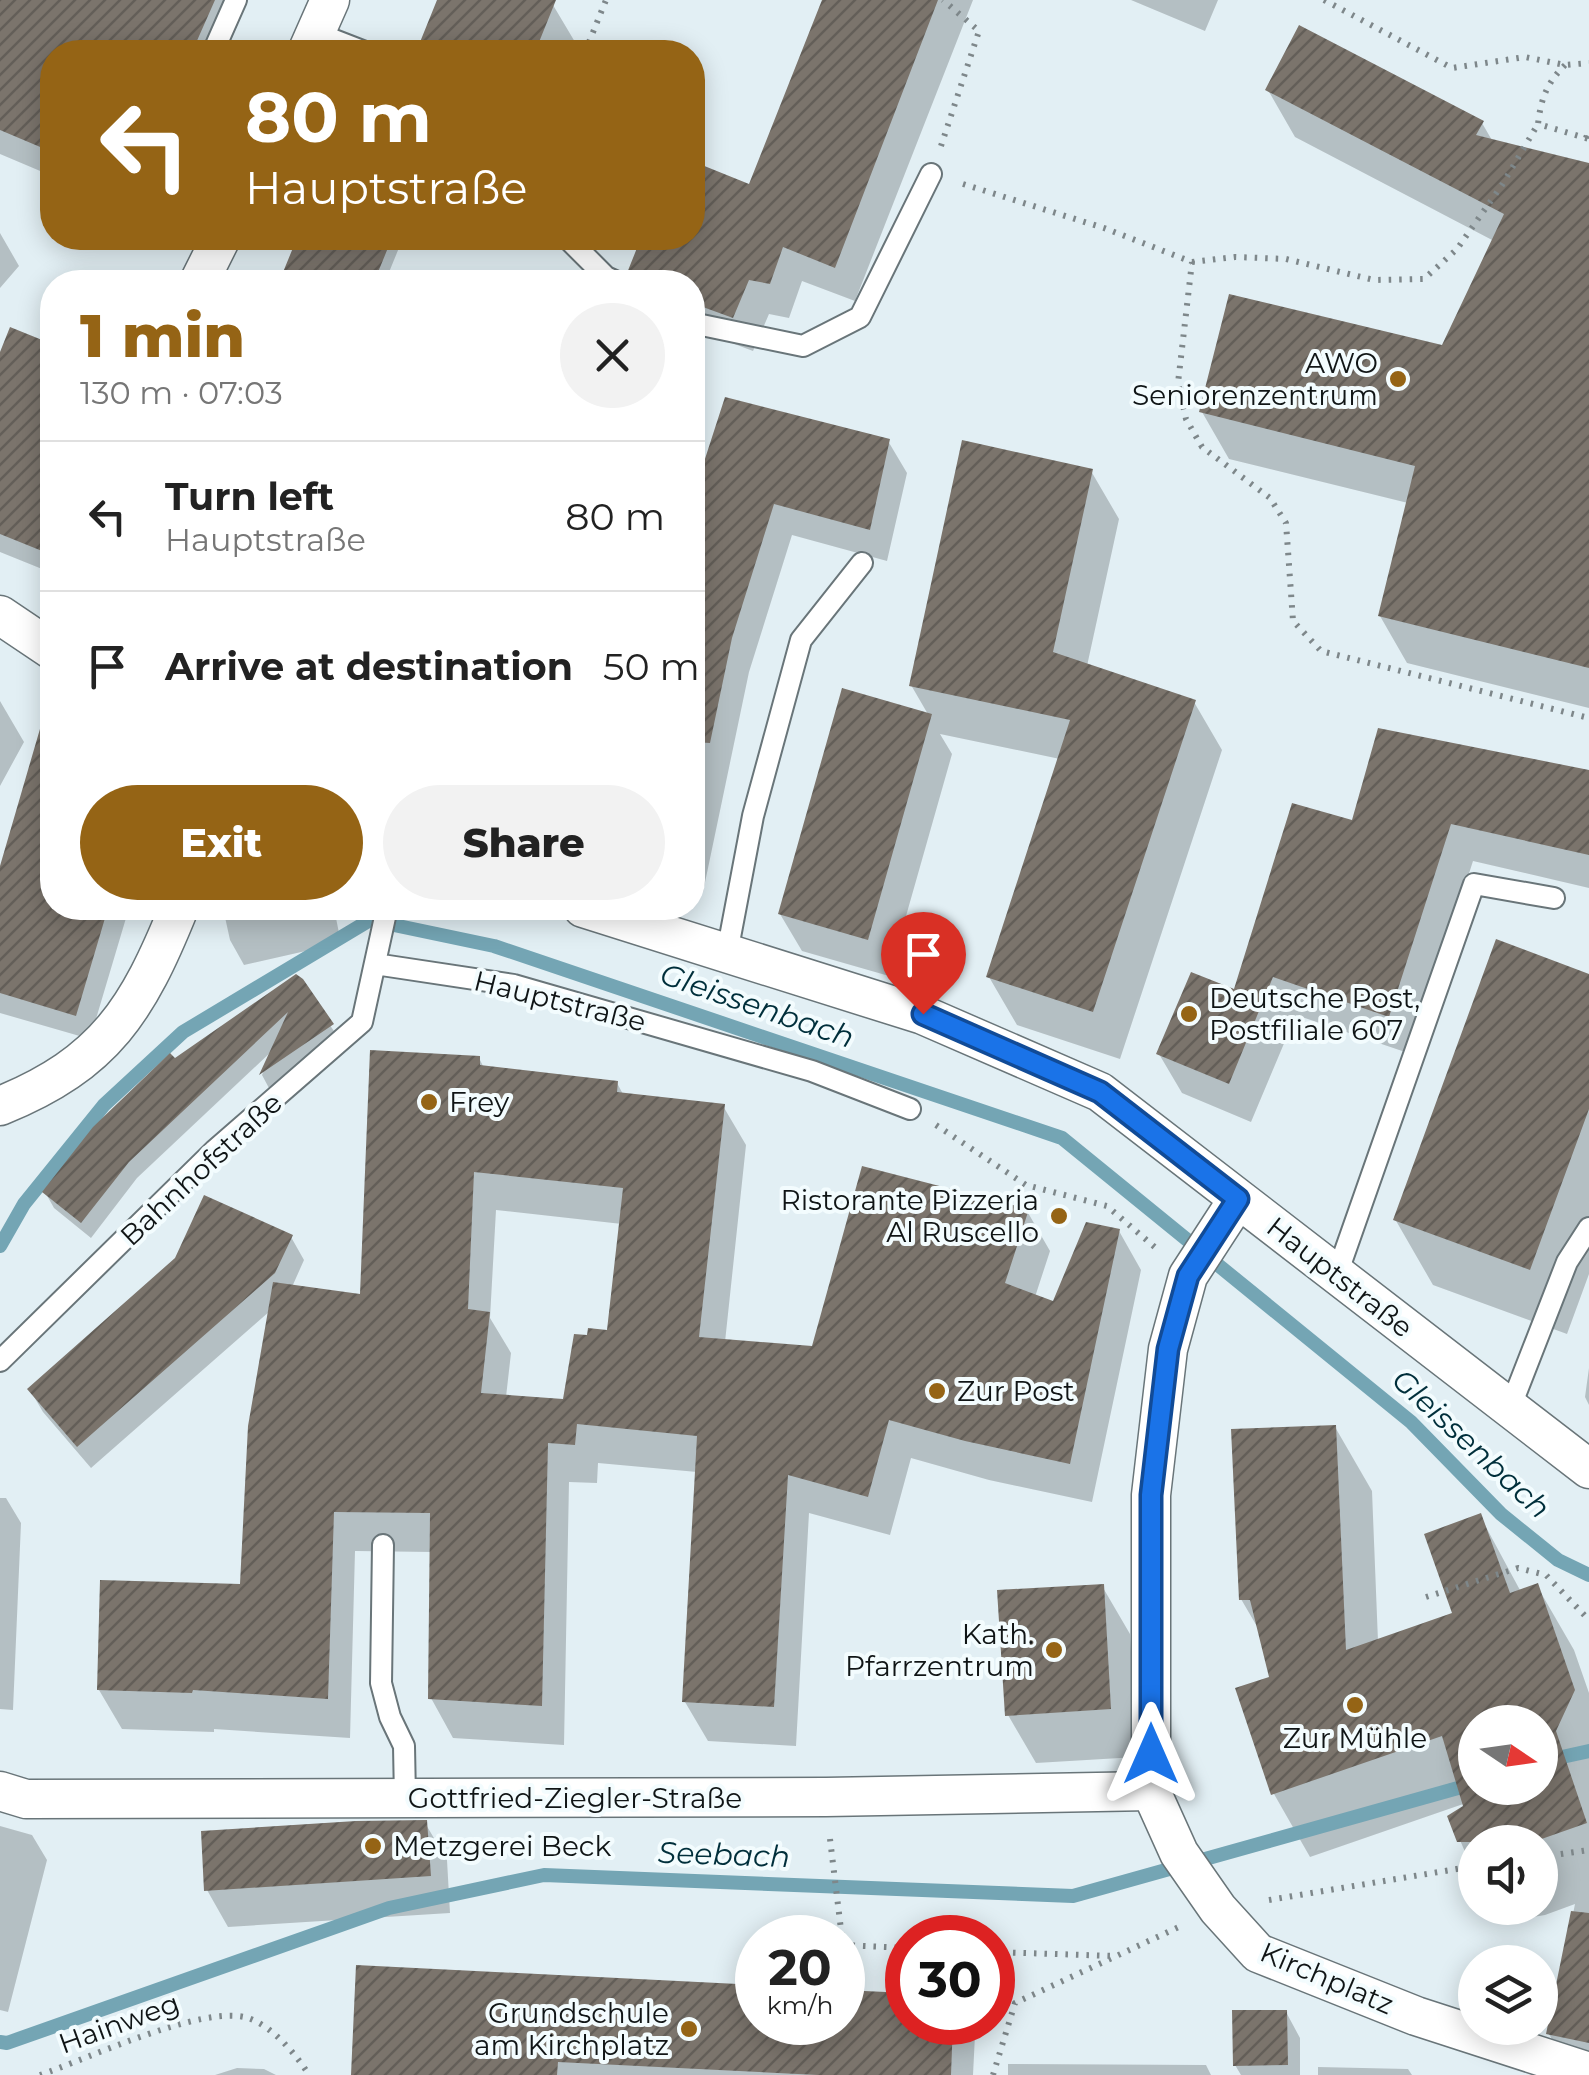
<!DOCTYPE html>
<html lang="en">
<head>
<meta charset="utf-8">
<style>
	:root { --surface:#fff; --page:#f2f2f2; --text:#222; --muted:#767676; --line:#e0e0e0; --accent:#956415 }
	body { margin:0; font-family:Montserrat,sans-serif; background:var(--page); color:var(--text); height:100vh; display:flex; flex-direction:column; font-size:38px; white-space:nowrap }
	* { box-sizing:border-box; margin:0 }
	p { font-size:32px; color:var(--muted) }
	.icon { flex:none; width:55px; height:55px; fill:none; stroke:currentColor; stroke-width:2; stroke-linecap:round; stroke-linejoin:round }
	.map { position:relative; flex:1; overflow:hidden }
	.panel { position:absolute; left:40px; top:270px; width:665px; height:650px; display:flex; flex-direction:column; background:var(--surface); border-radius:40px; box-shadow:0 5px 25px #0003 }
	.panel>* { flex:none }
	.banner { position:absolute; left:40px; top:40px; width:665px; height:210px; border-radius:40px; box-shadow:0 5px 25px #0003; background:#956415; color:#fff; overflow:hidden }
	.needle { width:65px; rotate:103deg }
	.buttons { position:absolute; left:1458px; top:1705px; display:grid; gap:20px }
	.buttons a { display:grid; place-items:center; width:100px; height:100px; border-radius:50%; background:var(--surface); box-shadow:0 5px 25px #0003; font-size:50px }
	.speed { position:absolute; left:735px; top:1915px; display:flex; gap:20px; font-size:50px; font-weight:700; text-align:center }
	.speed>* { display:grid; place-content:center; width:130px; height:130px; border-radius:50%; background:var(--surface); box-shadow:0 5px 25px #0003; line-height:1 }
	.speed small { font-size:25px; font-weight:400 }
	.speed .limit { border:15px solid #d22; background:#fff; color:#111 }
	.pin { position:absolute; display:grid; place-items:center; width:85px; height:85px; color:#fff; margin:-102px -42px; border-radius:50% 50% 50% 0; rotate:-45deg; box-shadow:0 0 10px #0007 }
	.pin .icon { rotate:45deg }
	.me { position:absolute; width:110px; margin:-55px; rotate:0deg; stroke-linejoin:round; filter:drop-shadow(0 0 8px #0008) }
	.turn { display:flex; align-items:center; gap:35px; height:210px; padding:0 40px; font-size:45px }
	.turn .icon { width:130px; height:130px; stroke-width:2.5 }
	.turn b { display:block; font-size:70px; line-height:85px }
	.round { display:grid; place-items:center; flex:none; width:105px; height:105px; border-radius:52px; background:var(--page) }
	.headline { display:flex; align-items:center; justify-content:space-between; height:170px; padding:0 40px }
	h1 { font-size:60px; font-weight:800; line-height:75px; color:var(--accent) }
	.action { display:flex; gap:20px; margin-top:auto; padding:20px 40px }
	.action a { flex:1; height:115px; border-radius:60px; background:var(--accent); color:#fff; font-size:40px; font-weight:800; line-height:115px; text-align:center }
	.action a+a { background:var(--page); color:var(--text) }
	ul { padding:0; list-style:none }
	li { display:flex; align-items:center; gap:30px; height:150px; padding:0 40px; border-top:2px solid var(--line) }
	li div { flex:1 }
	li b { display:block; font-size:38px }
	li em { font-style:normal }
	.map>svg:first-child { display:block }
	.shadow { fill:#0003; fill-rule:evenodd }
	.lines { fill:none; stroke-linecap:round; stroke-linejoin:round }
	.stream { stroke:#74a5b4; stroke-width:14 }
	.building { fill:url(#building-hatch); fill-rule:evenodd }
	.service-casing { stroke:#697579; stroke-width:24 }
	.minor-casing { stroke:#697579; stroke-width:41 }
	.path { stroke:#7e878a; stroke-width:6; stroke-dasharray:2.5 8; stroke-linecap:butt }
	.service { stroke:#fff; stroke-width:20 }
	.minor { stroke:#fff; stroke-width:38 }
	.route-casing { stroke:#114b97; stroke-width:25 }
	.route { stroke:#1a73e8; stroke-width:18 }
	.poi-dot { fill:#956415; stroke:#f3fcfe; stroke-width:4 }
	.labels { text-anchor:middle; stroke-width:8; stroke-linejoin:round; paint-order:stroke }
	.poi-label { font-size:28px; fill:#101516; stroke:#f3fcfe; text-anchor:end }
	.street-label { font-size:28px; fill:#101516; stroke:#f3fcfe }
	.water-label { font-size:30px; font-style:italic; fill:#002f3b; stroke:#f3fcfe }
</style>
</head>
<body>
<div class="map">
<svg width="1589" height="2075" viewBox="0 0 1589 2075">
	<defs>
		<pattern id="building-hatch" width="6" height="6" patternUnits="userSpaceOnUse" patternTransform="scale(2.5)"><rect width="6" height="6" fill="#7b746c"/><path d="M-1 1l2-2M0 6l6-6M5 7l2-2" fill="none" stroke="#635e58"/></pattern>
	</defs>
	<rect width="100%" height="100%" fill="#e2eff4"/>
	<path class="shadow" d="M0,0h59l-26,73 19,7v96l-52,-22z
		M99,0h149l-22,52h-149z
		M440,0h103l10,5 22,37 -4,10h-152z
		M825,0h148l-118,301 -53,-20 -13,37 -20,-4 -16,37 -61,-23v-46h-57l-5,-9 14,-35h48l58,-51z
		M1131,0h87l-13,31z
		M1268,90l214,33 11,19 96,23v543l-182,-45 -27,-47 28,-113 -179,-44 -27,-47 241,-64 51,-107 -199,-104z
		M0,233l19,33 -19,22z
		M300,238h103l-18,44h-103z
		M12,330l40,16v227l-52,-21v-193z
		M888,441l19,32 -20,88 -95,-26 -43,137 -46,220 -11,-1v-384z
		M1091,471l28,48 -32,147 107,36 28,48 -102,309 -103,-34 -28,-48 71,-218 -120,-25 12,20 -63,222 -87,-25 -22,-37 149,-198 -18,-31z
		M0,701l24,41 -24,44z
		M39,742l13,4v162h77l-39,131 -90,-26v-141z
		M1589,773v115l-116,-27 -62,193 -115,-39 -45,107 -69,-29 -23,-39 76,-61 119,-170z
		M223,908h111l7,35 -97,22 -14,-25z
		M296,977l45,64 -71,49 -8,-15 11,-25 -136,128 -46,60 -37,-30 -9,-16 129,-131z
		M1589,977v297l-22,60 -134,-49 -38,-66z
		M479,1058l5,10 133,15 7,13 99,10 23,39 -21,197 89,7 213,-138 23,40 -15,46 19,7 65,-73 22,39 -49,232 -103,-22 -78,-22 -21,77 -81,-22 -13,233 -88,-5 -23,-39 12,-230 -99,-9 -1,20 -28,-1 -5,263 -111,-7 -22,-40 1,-146 -77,-1 -5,187 -136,-9v3l-92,-3 -23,-39 143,-103 28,-276 -179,157 -48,-56 -13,-22 261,-153 13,23 -12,27 70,9zM496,1210l126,14 -12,108 -45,69 -59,-4 5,-44 -21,-35z
		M1589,1368v37l-4,-8z
		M1335,1427l37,64 6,150 78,-27 24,-98 41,76 16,-6 37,64 15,43v382h-17l-23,-41 26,-130 -30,11 -43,7 -8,-14h46v-66h-65v33l-25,-58 19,-15 -159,55 -36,-63 -2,-116 -10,-43 -21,-36zM1475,1722h65v66h-65z
		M0,1498h6l15,25 -8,187 -13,-1z
		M1102,1586l28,48 7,123 -101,6 -28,-48z
		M425,1823l22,37 3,53 -222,14 -21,-37z
		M0,1826l32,9 15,25 -39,152 -8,-2z
		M1286,2012l14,26v37h-59l-6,-10z
		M758,2022h209l8,13 -2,40h-620z
		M1008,2064l198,1 5,10h-203z
		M1318,2067l90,2 4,6h-94z
		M237,2068l27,1 12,6h-61z"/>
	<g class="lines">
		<path class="stream" d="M0,1246l24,-42 80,-99 79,-73 187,-112 124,26 568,192 349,284 90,92 57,46 31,15
			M1562,1757l27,-6
			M0,2042l7,1 382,-135 155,-33 529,21 385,-108"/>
	</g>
	<path class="building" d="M0,0h215l-23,52h-140v100l-52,-22z
		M437,0h119l-21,52h-119z
		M822,0h116l-103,268 -52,-21 -13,37 -21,-4 -16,38 -41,-15v-21h-62l-3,-9 14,-35h51v-77l57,23z
		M1299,25l185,96 -8,14 113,28v505l-211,-52 37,-150 -216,-54 30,-118 213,51 62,-131 -239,-124z
		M297,238h95l-18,44h-95z
		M10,327l42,17v211l-52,-21v-182z
		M725,397l165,42 -20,91 -96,-26 -42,134 -22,105 -18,-1v-243z
		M962,440l131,29 -40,183 143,48 -103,312 -107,-35 84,-257 -161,-34z
		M842,688l90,26 -64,226 -90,-26z
		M42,722l10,1v185h56l-32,108 -76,-23v-127z
		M1378,728l211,42v85l-138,-31 -62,193 -116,-40 -44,107 -73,-30 35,-82 43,17 58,-186 60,17z
		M1496,939l93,35v135l-59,161 -137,-50z
		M296,974l7,5 31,45 -75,51 29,-63 -159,150 -48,61 -39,-31 51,-65 77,-74 5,5z
		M370,1050l110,6v9l138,16 -1,11 108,12 -26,233 113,9 50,-180 167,43 -24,74 48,18 33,-79 34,7 -50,235 -105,-23 -76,-21 -21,77 -80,-22 -14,232 -92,-5 15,-266 -120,-12 -2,21 -27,-2 -6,263 -114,-7 2,-186 -96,-1 -6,187 -135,-9 -1,3 -95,-3 3,-110 140,4 8,-158 25,-144 87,12zM474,1172l149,16 -16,142 -19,-2 -1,7 -13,-1 -11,65 -82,-6 9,-81 -22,-3z
		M204,1195l89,40 -18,38 -198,174 -50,-58 148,-131z
		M1336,1425l10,225 106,-37 -28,-79 57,-21 29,80 28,-10 37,107 -19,41 31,92 -54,19h-76l-10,-26 16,-10 -21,-70 -171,59 -36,-107 34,-11 -19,-77h-11l-8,-171zM1475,1722h65v66h-65z
		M1104,1584l7,125 -106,7 -8,-126z
		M427,1820l4,56 -227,15 -3,-60 155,-10z
		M1571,1911l18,2v130l-43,-9z
		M356,1965l402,20v37h84v-32l66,3v29h45l-2,53h-133l-260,-13 -1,13h-206z
		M1232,2010h55l1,55 -55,1z"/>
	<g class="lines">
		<defs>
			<path id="service" d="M316,33l49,19
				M213,52l23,-52
				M567,238l39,39 11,5
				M692,323l111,23 57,-29 71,-143
				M727,953l26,-137 48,-176 61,-77
				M375,964l139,21 298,86 98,38
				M1337,1274l137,-390 80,14
				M0,1361l215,-211 147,-128 25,-114
				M1510,1408l57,-146 22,-34
				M383,1545l-2,138 9,34 14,29 1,52"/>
			<path id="minor" d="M307,52l23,-52
				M199,282l22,-44
				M0,615l52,35
				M583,908l340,107 177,77 489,377
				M0,1106c106,-43 138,-97 179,-198
				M1238,1199l-50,77 -20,73 -17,146v296l28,62 39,56 40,44 158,63 173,56
				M0,1791l26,8 800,-2 325,-6"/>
		</defs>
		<use href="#service" class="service-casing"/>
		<use href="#minor" class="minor-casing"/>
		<path class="path" d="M1324,0l128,68 73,-11 40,8 24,-2
			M585,52l21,-52
			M1565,65c-18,18 -24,33 -27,59l51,15
			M1586,138l3,-9
			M941,146l38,-115 -36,-31
			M963,184l141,44 88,34 -14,121 8,36 16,28 68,51 16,25 7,98 28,30 268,67
			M1192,262l43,-5 51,2 88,21 50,-1 33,-30 45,-64 36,-61
			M936,1125l90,60 81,21 50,43
			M1426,1597l92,-29 28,7 43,45
			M830,1839l12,99
			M1540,1857l49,-7
			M1269,1900l206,-34
			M842,1945l66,3
			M992,1952l124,4
			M40,2075c47,-16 163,-71 208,-57 24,8 48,36 61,57
			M993,2075l22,-72 166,-77"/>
		<use href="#service" class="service"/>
		<use href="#minor" class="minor"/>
	</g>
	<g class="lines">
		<defs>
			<path id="route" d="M923,1014l177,78 138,107 -50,77 -20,73 -17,146v259"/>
		</defs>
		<use href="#route" class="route-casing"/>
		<use href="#route" class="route"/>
	</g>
	<g class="poi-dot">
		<circle cx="1398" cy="379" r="10"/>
		<circle cx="1189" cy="1014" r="10"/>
		<circle cx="429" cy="1102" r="10"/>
		<circle cx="1059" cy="1216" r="10"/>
		<circle cx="937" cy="1391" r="10"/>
		<circle cx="1054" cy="1650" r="10"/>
		<circle cx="1355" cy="1705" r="10"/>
		<circle cx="373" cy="1846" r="10"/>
		<circle cx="689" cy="2029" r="10"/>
	</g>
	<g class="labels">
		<g class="poi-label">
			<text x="1378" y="373">AWO<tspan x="1378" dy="32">Seniorenzentrum</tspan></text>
			<text x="1209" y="1008" text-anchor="start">Deutsche Post,<tspan x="1209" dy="32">Postfiliale 607</tspan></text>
			<text x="449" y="1112" text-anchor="start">Frey</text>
			<text x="1039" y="1210">Ristorante Pizzeria<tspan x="1039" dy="32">Al Ruscello</tspan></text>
			<text x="957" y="1401" text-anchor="start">Zur Post</text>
			<text x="1034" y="1644">Kath.<tspan x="1034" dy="32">Pfarrzentrum</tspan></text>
			<text x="1355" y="1748" text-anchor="middle">Zur Mühle</text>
			<text x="393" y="1856" text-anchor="start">Metzgerei Beck</text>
			<text x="669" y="2023">Grundschule<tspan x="669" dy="32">am Kirchplatz</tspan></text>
		</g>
		<g class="street-label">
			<text transform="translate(560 1001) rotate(14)" y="10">Hauptstraße</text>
			<text transform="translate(201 1169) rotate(-43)" y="10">Bahnhofstraße</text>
			<text transform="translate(1340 1277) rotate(38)" y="10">Hauptstraße</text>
			<text x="575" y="1808">Gottfried-Ziegler-Straße</text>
			<text transform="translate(1327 1978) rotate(23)" y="10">Kirchplatz</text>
			<text transform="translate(119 2023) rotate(-20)" y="10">Hainweg</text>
		</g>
		<g class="water-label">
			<text transform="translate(757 1006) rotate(19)" y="10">Gleissenbach</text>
			<text transform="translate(1471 1444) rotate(43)" y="10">Gleissenbach</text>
			<text transform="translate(724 1855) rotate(2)" y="10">Seebach</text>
		</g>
	</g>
</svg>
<div class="buttons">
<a><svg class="needle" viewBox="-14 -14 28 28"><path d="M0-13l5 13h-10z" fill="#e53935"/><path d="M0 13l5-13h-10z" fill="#767676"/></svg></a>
<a><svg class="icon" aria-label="sound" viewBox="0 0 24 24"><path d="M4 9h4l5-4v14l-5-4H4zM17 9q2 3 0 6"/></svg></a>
<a><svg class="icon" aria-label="layers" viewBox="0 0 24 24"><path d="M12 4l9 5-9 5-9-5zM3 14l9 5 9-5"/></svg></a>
</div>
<div class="speed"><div>20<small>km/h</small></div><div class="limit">30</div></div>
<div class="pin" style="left:923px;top:1014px;background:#d93025"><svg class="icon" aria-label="arrive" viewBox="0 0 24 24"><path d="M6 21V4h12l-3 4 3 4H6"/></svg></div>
<svg class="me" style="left:1151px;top:1754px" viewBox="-20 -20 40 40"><path d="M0-17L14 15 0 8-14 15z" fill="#1a73e8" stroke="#fff" stroke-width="4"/></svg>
<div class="banner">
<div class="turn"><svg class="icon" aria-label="left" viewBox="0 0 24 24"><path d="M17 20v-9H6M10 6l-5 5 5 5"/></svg><div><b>80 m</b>Hauptstraße</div></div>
</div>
<section class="panel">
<div class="headline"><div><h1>1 min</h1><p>130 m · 07:03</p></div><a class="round"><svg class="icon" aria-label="close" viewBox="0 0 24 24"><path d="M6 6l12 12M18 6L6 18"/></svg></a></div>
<ul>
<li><svg class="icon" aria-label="left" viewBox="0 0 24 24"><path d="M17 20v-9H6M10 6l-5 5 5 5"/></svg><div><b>Turn left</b><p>Hauptstraße</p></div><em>80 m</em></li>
<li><svg class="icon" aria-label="arrive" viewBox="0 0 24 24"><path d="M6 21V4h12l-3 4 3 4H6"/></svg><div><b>Arrive at destination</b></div><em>50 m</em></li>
</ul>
<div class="action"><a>Exit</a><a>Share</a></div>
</section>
</div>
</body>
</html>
